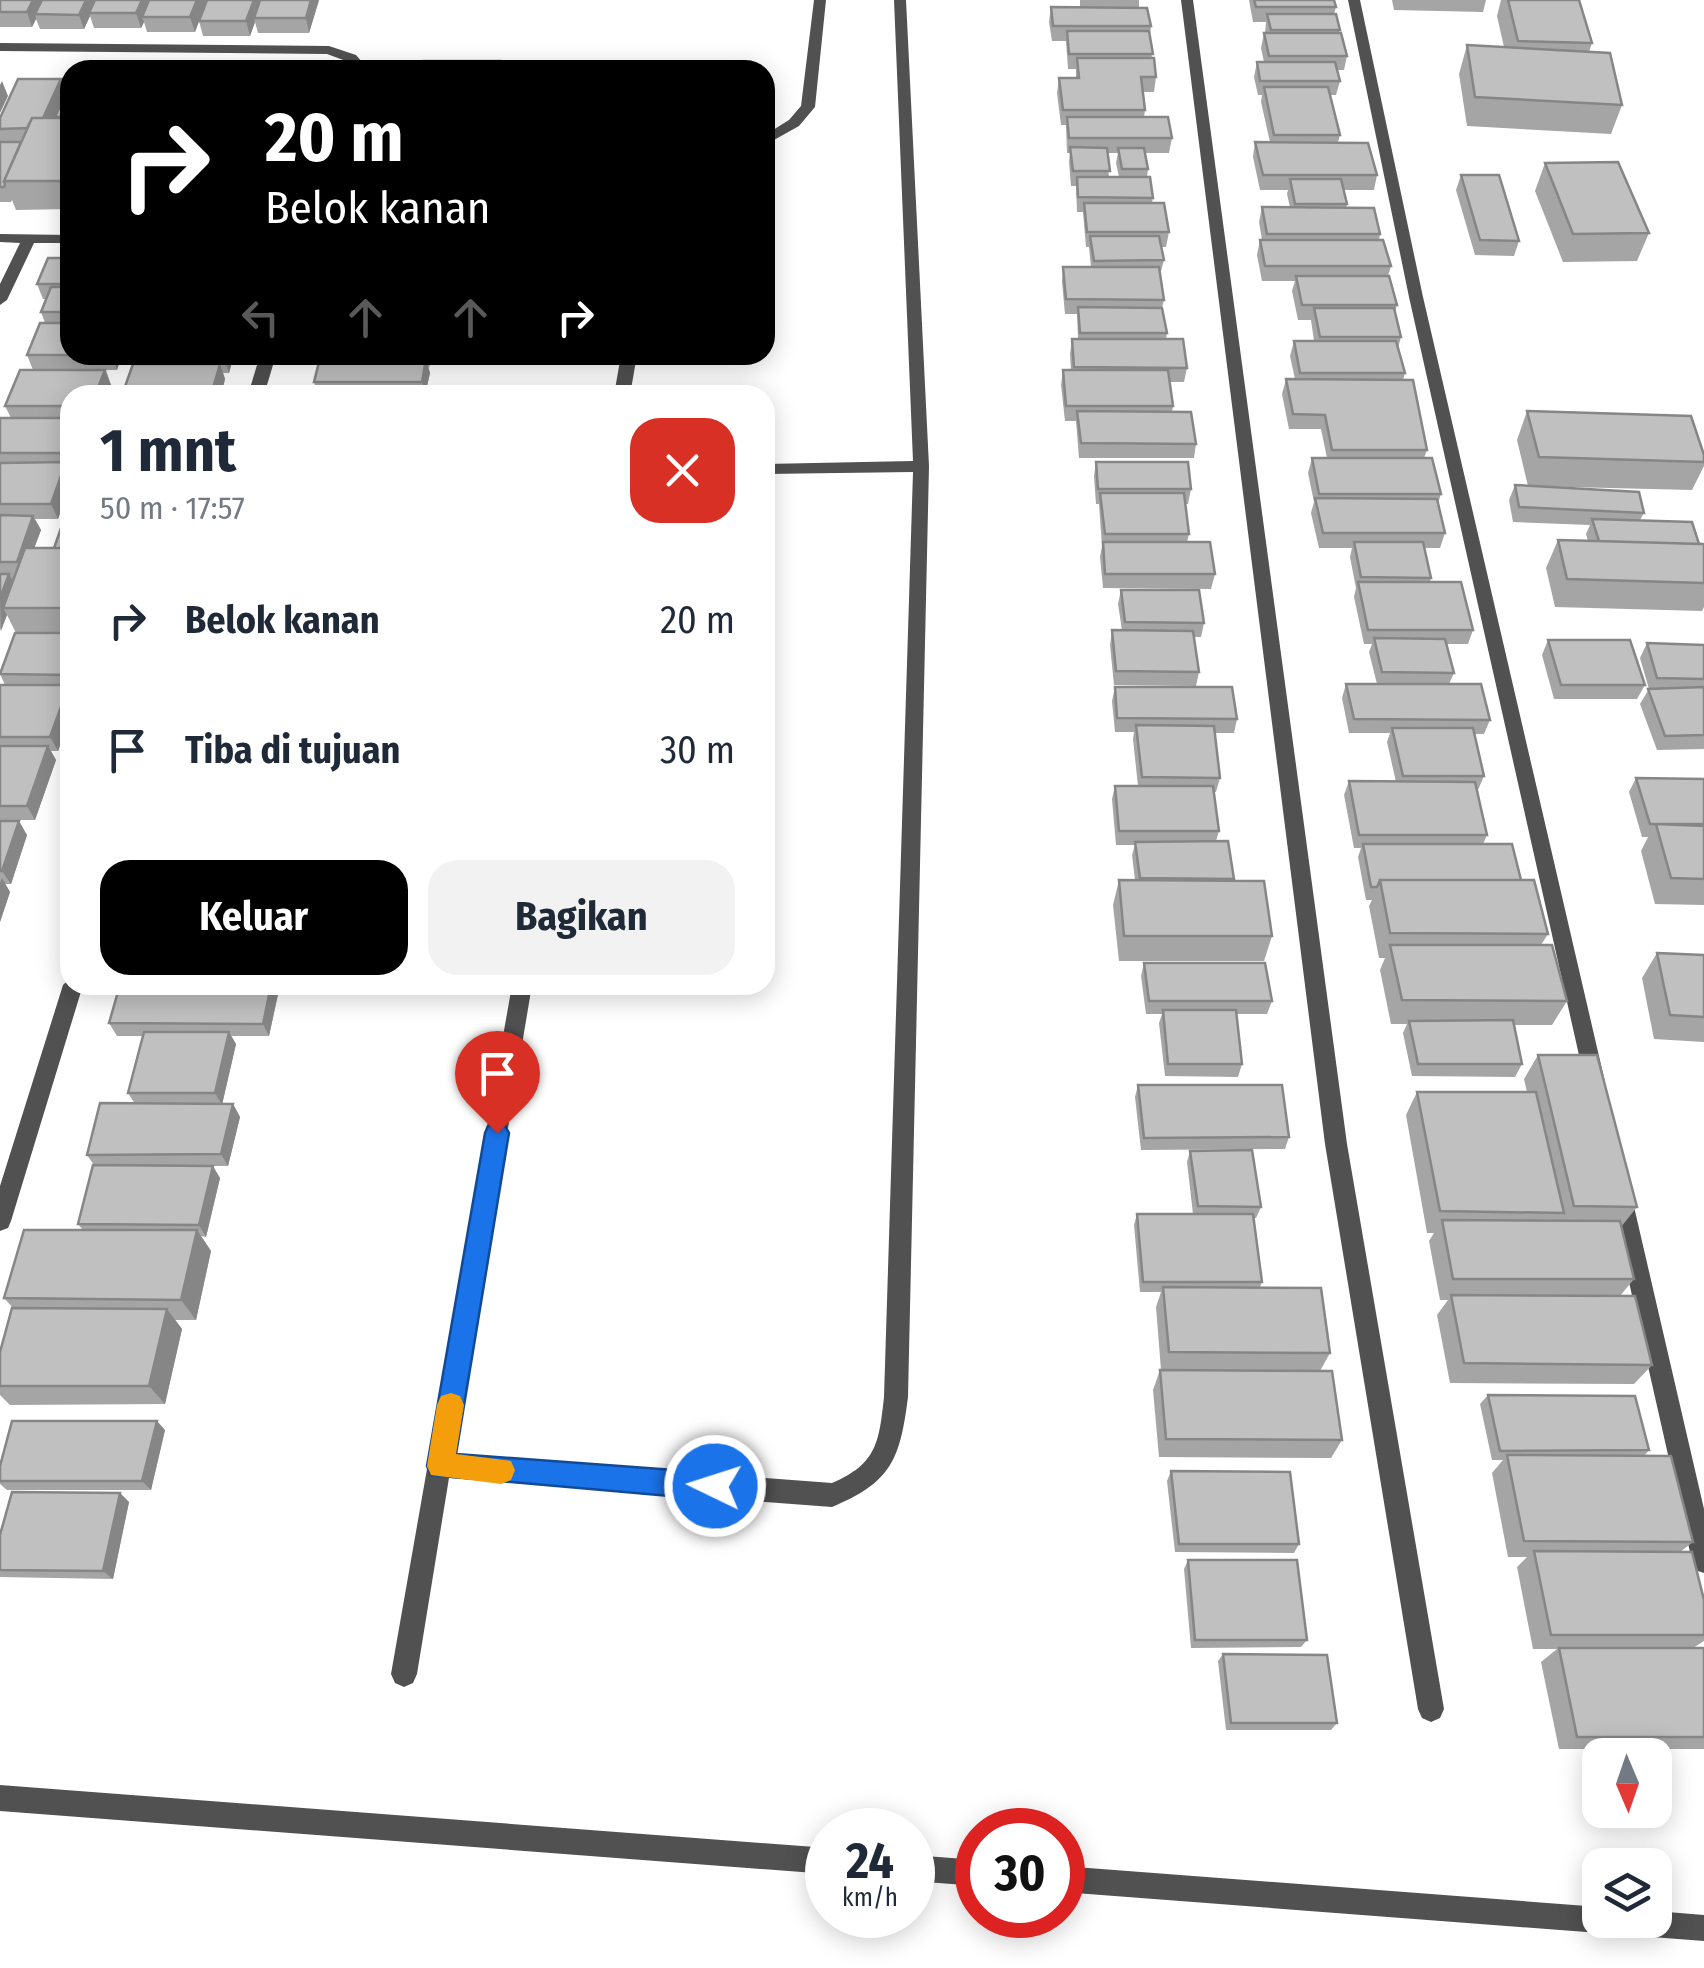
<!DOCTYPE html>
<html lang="id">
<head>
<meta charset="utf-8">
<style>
	:root { --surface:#fff; --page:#f2f2f3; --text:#1f2937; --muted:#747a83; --accent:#000 }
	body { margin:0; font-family:"Fira Sans Condensed",sans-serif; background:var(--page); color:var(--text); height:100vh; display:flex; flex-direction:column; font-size:38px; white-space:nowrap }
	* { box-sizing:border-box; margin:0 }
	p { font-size:32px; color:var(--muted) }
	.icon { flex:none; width:55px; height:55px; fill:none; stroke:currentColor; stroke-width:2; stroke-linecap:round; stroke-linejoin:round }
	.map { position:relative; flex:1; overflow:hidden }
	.side { position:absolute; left:60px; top:385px; width:715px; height:610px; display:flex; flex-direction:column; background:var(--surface); border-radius:30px; box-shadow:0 5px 25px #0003 }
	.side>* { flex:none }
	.hud { position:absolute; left:60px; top:60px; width:715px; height:305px; border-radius:30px; box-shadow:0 5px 25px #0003; background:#000; color:#fff; overflow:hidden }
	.needle { width:65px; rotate:178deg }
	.tools { position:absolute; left:1582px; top:1738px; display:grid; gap:20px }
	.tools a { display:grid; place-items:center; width:90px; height:90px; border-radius:20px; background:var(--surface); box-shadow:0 5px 25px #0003; font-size:50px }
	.speed { position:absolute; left:805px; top:1808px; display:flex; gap:20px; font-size:50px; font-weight:700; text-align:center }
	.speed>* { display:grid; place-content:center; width:130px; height:130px; border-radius:50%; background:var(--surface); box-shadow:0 5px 25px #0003; line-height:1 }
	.speed small { font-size:25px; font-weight:400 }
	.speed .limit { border:15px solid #d22; background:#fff; color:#111 }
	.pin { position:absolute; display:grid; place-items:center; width:85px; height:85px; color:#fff; margin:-102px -42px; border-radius:50% 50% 50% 0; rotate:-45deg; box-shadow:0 0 10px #0007 }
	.pin .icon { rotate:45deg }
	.me { position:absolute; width:110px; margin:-55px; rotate:274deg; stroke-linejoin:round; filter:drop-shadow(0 0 8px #0008) }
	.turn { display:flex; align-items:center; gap:35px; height:210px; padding:0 40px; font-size:45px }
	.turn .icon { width:130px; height:130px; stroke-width:2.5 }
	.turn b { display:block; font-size:70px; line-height:85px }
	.lanes { display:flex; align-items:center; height:95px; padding:0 40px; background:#0003; justify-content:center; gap:50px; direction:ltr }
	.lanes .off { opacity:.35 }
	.round { display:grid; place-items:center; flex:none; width:105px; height:105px; border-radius:30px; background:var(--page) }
	.overview { display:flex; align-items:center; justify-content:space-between; height:170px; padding:0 40px }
	h1 { font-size:60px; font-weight:700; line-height:75px }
	.primary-button { display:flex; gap:20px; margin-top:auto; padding:20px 40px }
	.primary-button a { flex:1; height:115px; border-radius:30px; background:var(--accent); color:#fff; font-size:40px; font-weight:700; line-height:115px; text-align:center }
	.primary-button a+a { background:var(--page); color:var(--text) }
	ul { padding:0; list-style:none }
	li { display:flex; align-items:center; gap:30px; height:130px; padding:0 40px }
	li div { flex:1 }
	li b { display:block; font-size:38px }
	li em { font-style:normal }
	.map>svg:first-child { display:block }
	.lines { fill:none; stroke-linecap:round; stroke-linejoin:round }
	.street { fill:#515151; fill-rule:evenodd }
	.wall { fill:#a5a5a5; fill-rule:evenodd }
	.shaded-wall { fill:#868686 }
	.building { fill:#c0c0c0; stroke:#868686; stroke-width:2.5 }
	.route { fill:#1a73e8; stroke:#114b97; stroke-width:2.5 }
	.slow { fill:#f59e0b }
</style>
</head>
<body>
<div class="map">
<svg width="1704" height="1968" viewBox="0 0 1704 1968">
	<rect width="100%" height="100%" fill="#fff"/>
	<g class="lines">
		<path class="street" d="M814,0h12l-11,107 -16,19 -34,19v-10l24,-15 12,-14z
			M894,0h12l23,466 -21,931c-8,62 -16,85 -76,110l-383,-29 -32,196 -4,9 -9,4 -9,-4 -4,-9 121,-689h20l-79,470 379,28c45,-19 47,-41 52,-86l29,-925 -148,2v-10l148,-3z
			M1181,0h12l154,1144 97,565 -4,9 -9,4 -9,-4 -4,-9 -93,-565z
			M1348,0h12l63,297 182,785 -3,6 -7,3 -7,-3 -3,-6 -176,-785z
			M0,43l329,3 27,9 13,15h-14l-9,-9 -19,-7 -327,-3z
			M0,234l70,1v8h-36l-27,57 -7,5v-21l20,-41 -20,-1z
			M260,355h16l-12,40h-16z
			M621,355h16l-7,40h-16z
			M70,978v7h13l-72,236 -3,7 -8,3v-45l63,-201z
			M1621,1188l8,3 3,7 72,311v64l-9,-3 -3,-9 -82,-363 3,-7z
			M0,1785l828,63v26l-828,-63z
			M912,1855l66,5v26l-66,-5z
			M1062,1866l538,41v13h55v-9l49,4v26l-642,-49z"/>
	</g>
	<path class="wall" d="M0,0h319l-10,33h-51l-3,-11 -5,14h-47l-4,-15 -4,11h-48l-3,-10 -3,6h-47l-4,-12 -6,13h-44l-4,-10 -4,8h-32z
		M1080,0h59v8l12,18 -1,8 2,24 4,19 -2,15h-11l2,18 -1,7 28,21 -3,15h-24l3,16 -1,8 6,21 -1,5 17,29 -3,15h-5l3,13 -4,15 4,25 -2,8 5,25 -1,6 21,29 -3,14h-14l3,24 -1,6 24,32 -2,14h-115l-3,-37h-11l-4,-36 2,-15h8l-1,-16 2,-15h6l-1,-25h-12l-3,-32 1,-15h28l-2,-20h-3l-3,-35h-6l-1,-26h-5l-2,-24 1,-9h-3l-1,-28h-5l-4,-32 2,-15h17v-9h-8l-2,-28h-14l-3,-19 2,-15h29zM1107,153h11l-2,10 3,14h-10z
		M1249,0h85l2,7 -2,7 13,42 -3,14h-7l3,11 -4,14h-6l10,40 -2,7 39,33 -3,15h-31l4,14 -1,4 34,26 -1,6 12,26 -3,10 9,29 -2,7 6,25 -3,11 7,25 -2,7 24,70 -3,8 17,36 -3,9 7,30 -5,15h-16l7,30 -1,4 43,48 -5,14h-22l8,29 -5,11 41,36 -6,14h-10l10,42 -6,14h-2l11,45 -4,9 38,36 27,54 -7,11 26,56 -15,24h-38l8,39 -7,13 -103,-1 -9,-43 4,-9h-16l-11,-54 5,-12h-6l-10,-52 3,-6h-6l-8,-43 3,-9h-7l-10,-53 5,-14 47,1 -9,-40 3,-9h-41l-7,-35 4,-14h31l-8,-32 3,-8h-8l-10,-47 2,-9 -6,-31 2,-9h-33l-8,-35 3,-11 -6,-29 4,-15h15l-6,-29h-32l-7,-35 4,-15h9l-5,-23 4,-15h20l-3,-21h-13l-6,-29 3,-10h-33l-5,-26 3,-15h2l-3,-18 3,-15h28l-3,-13 1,-4h-28l-7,-33 2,-15h15l-9,-40 1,-7h-4l-4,-18 3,-15h7l-3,-14 3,-15h1l1,-11h-13z
		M1392,0h94l-3,12 -89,-2z
		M1501,0h78l13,43 -3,9 33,53 -11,29 -144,-8 -8,-52 8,-29 37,2 -7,-31z
		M70,83v126l-54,1 -4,-10 -1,2h-11v-84l66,-26z
		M1545,163l104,70 -12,28 -74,1 -28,-71z
		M1461,175l58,66 -5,15 -39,-1 -19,-65z
		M70,258v97h52l-5,15h-11l5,15 -41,10v73h-1l1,17 -12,34h-23l6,11 -7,18h20l16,-34v203l-12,34h-7l5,9 -21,60h-35v-135h5l-5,-11 16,-41 -9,-18 -7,16v-213h11l-6,-12 28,-36 -6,-15 18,-32 -4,-11 5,-13h-3l-6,-15z
		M234,355l-5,18h-6l2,6 -4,16h-99l21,-31 -2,-7z
		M336,355h96l-4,13 2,5 -5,22h-107l-4,-13 23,-24z
		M1527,411l177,44v11l-12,24 -164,-4 -11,-46z
		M1096,462l95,27 -3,15h-3l4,30 -2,8 28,32 -4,15 -108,-1 -3,-31 2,-11 -3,-42h-3l-2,-28z
		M1515,485l129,28 -4,7 59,24h5v63l-2,4 -147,-4 -9,-39 12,-28 30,1 -2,-7 4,-9 -77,-3 -4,-22z
		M1121,590l83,33 -3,14h-7l5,35 -3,14 -82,-1 -4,-40 2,-15h10l-4,-26z
		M1548,640l97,45 -8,14h-83l-12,-44z
		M1647,643l57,2v104l-47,1 -17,-46 9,-15 -9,-31z
		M1115,687l122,32 -3,14h-20l6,45 -4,14h-3l6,39 -3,10 18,40 38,55 -8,25h-145l-6,-56 6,-25h16l-3,-25 3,-10h-19l-4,-46 3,-13h23l-5,-47 1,-7h-19l-3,-31z
		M1636,778l68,1v126l-49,-1 -14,-53 7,-14h-6l-13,-45z
		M0,821l27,14 -16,49h-6l5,8 -10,30z
		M1657,953l47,2v87l-50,-3 -12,-61z
		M1144,963l128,38 -5,13h-31l6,50 -4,13 -73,-1 -6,-53 3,-9h-16l-5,-38z
		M120,985h160l-11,51h-38l5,8 -14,60h11l7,13 -12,49h-25l17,12 -14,59 -5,-1 10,15 -15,69h-21l7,9 -17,75 -155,1 -10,-10v-43l13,-44 -9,-10 79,-68 -5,-6 16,-59 -7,-10 48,-51 -7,-11 15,-57h-26l-8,-13z
		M1538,1055l99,152 -16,20 13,52 -14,17 32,69 -18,19 -184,-1 -13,-68 11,-15h-8l-11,-59 5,-8h-7l-21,-118 11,-23h110l-3,-13z
		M1138,1085l151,52 -4,12 -144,1 -6,-53z
		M1190,1151l71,56 -5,11h-2l8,64 -2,5 70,66 -10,18 22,69 -11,18 -172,-1 -6,-67 7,-20h1l-5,-63 5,-15h-21l-6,-67 3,-11h56l-6,-52z
		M1488,1395l161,55 -5,6 49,86 -13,10 24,48v41l-11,7h11v101h-145l-18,-87 16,-13h-24l-16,-82 10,-10h-19l-16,-84 11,-13h-11l-12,-56z
		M165,1430l-14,60h-144l-7,-6v-18z
		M1171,1471l128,73 -5,9 -119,-1 -8,-71z
		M120,1493l9,9 -16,77 -113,-2v-42z
		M1188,1560l119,80 -6,7 -110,1 -7,-79z
		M1223,1654l114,69 -6,7h-105l-8,-69z"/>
	<path class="shaded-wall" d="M33,0h12l-10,14 1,5 -4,8 -5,-15z
		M86,0h11l-8,13 1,3 -6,13 -5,-14z
		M142,0h11l-11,17 2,5 -3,6 -5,-15z
		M197,0h10l-12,32 -5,-15z
		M254,0h9l-9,18 1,4 -5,14 -4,-15z
		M311,0h8l-10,33 -3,-15z
		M61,79l6,15 -23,49 -6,-15z
		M2,81l6,15 -8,17v-28z
		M70,171v20l-4,-10z
		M111,355h11l-5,15z
		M225,355h9l-5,18 -5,-15z
		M426,355h6l-3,13z
		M426,359l4,14 -5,22 -3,-13z
		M220,364l5,15 -4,16h-10z
		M105,370l6,15 -4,10h-12z
		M66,462l4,9v14l-12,34 -7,-15z
		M33,516l8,14 -17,46 -7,-14z
		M9,574l8,14 -14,20 4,7 -6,16 -1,-33z
		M69,685l1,32 -12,34 -8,-14z
		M48,746l8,14 -21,60 -8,-14z
		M19,821l8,14 -16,49 -9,-13z
		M2,878l8,14 -10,30v-39z
		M271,985h9l-11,51 -6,-12z
		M229,1032l7,12 -14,61 -7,-12z
		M233,1104l7,13 -12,49 -7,-12z
		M213,1166l7,12 -14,59 -7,-12z
		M197,1230l14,21 -15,69 -15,-20z
		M167,1309l15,20 -17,75 -16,-18z
		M157,1421l8,9 -14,60 -9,-9z
		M120,1493l9,9 -16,77 -10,-8z"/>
	<path class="building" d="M0,0h33l-6,12h-27z
		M42,0h44l-7,15 -44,-1z
		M95,0h47l-6,13h-47z
		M149,0h48l-7,17h-48z
		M207,0h47l-8,21h-47z
		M260,0h51l-5,18h-52z
		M1254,0h80l2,7h-80z
		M1508,0h71l13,43 -74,-2z
		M1051,7l96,1 4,18h-98z
		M1267,14h69l4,16h-69z
		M1067,31h82l4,23h-84z
		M1264,33h77l6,23h-78z
		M1467,45l143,8 12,52 -147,-8z
		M1077,58h77l2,19h-15l4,33h-82l-4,-32h20z
		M423,61h77l-2,9h-78z
		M1257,62h78l5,19h-80z
		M18,79h43l-18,39h-11l-5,10 -27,1v-11z
		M70,83v34h-15z
		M1264,87h64l12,48h-66z
		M1067,117h101l4,21h-103z
		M32,118h38v53l-4,10h-62z
		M0,142h21l-17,39 1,4 -1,2h-4z
		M1255,142l113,1 9,32h-114z
		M1070,147l37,1 3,23h-37z
		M1118,148h26l4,21h-26z
		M1618,162l31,71 -76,1 -28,-71z
		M1461,175h38l20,66 -39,-1z
		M1077,177h73l3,21 -75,-1z
		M1290,179h51l6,25h-52z
		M1084,203h80l5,29h-82z
		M1262,207l112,1 6,26h-113z
		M1090,236h69l5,24 -70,1z
		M1260,240h123l8,26h-126z
		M48,258h22v26h-33z
		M1063,267h96l5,33 -98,-1z
		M1296,276h93l8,29h-95z
		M51,287h19v25h-29z
		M1078,307l84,1 5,25h-87z
		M1314,308h80l7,29h-81z
		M40,323h30v32h41h-84z
		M1072,339h111l4,29 -113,-1z
		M1294,341h102l9,32h-105z
		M142,355h83l-1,3 -83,-1z
		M320,358l106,1 -4,23h-108z
		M133,364h87l-9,31h-89z
		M20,370h85l-10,25h-25v11h-65z
		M1063,370h105l5,36h-107z
		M1286,379l127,1 14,70h-95l-7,-35 -32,-1z
		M325,393l76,1v1h-77z
		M1077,411l114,1 5,32 -115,-1z
		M1527,411l164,5 13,39v7l-165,-5z
		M0,418h70v35h-70z
		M1312,458h120l9,36h-122z
		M66,462l-15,42h-51v-41z
		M1096,462h92l3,27h-93z
		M1515,485l124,7 5,21 -125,-6z
		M1100,493h84l5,41h-84z
		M1315,498l122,1 8,34h-122z
		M66,514h4v34h-16z
		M0,515l33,1 -16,46h-17z
		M1592,519l100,3 7,22 -100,-3z
		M1558,540l146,4v39l-137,-4z
		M1103,542h107l5,32h-110z
		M1354,542h69l8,36 -70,-1z
		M25,548h45v60h-67z
		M0,574h9l-9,24z
		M1358,582h103l12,48h-105z
		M1121,590h78l5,33 -79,-1z
		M1112,630l81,1 6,41 -83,-1z
		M15,633h55v42l-70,-1z
		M1374,638l71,1 9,34 -72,-1z
		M1548,640h82l15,45h-84z
		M1647,643l57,2v34l-47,-1z
		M1346,684h135l9,36 -136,-1z
		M0,685h69l-19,52h-50z
		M1115,687h117l5,32 -120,-1z
		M1704,687v48l-39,1 -17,-47z
		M1136,725l78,1 6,52 -78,-1z
		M1392,728h81l11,48h-81z
		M0,746h48l-21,60h-27z
		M1636,778l68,1v45h-54z
		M1349,781l126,1 12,53h-128z
		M1115,786h98l6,45h-100z
		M0,821h19l-17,50h-2z
		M1656,824l48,2v53l-33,-1z
		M1228,841l6,38 -94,-1 -5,-36z
		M1363,844h149l9,36h-141l-3,7h-6z
		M1119,880l145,1 8,55h-148z
		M1380,880h154l14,54 -158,-1z
		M1390,945h162l15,56 -165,-1z
		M1657,953l47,2v62l-34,-2z
		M1144,963h121l7,38h-123z
		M120,985h151l-8,39 -154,-1z
		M1163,1010h73l6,54h-74z
		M1513,1020l9,44h-104l-9,-43z
		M144,1032h85l-14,61h-87z
		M1538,1055h59l40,152 -63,-1z
		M1138,1085h144l7,52 -145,1z
		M1417,1092h119l28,121 -124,-2z
		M100,1103l133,1 -12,50 -134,1z
		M1252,1150l9,57 -63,-1 -8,-55z
		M93,1165l120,1 -14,59 -121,-1z
		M1137,1214h116l9,68h-119z
		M1442,1220l178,1 14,58h-181z
		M24,1230h173l-16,70 -177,-2z
		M1163,1287l158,1 9,65 -161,-1z
		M1451,1295l184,1 17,69 -188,-2z
		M12,1308l155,1 -18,77h-149v-34z
		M1160,1370l172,1 10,69 -176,-1z
		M1488,1395l147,1 14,54 -149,1z
		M12,1421h145l-15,60h-142v-15z
		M1507,1455l164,1 22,86 -169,-1z
		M1171,1471l119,1 9,72h-120z
		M12,1492l108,1 -17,78 -103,-1v-35z
		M1534,1551l158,1 12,48v35h-153z
		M1188,1560h109l10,80h-112z
		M1559,1648h145v89h-127z
		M1223,1654l104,1 10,68h-106z"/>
	<path class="route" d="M497,1122l8,4 4,7 -53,321 259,19 9,4 4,9 -4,10 -9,4 -284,-25 -4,-9 58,-333 3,-7z"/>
	<path class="slow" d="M451,1393l9,3 4,9 -8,49 55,7 4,9 -4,10 -10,4 -70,-9 -4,-9 10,-61 4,-9z"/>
</svg>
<div class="tools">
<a><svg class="needle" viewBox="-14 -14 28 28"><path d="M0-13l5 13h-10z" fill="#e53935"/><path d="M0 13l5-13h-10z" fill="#747a83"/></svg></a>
<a><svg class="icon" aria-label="layers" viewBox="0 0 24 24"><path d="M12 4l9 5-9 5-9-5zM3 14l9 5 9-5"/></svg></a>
</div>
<div class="speed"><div>24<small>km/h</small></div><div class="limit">30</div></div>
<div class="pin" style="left:497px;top:1133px;background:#d93025"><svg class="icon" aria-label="arrive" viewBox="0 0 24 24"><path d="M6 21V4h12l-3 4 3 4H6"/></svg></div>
<svg class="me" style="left:715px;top:1486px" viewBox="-20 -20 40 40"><circle r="17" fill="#1a73e8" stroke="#fff" stroke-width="3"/><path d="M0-11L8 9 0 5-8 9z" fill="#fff"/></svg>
<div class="hud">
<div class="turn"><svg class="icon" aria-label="right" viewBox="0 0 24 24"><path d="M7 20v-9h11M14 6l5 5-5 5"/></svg><div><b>20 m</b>Belok kanan</div></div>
<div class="lanes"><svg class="icon off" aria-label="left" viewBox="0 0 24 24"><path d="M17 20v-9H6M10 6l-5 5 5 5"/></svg><svg class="icon off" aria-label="ahead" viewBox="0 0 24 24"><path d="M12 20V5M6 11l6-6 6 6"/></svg><svg class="icon off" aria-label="ahead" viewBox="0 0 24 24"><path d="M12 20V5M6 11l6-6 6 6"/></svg><svg class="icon" aria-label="right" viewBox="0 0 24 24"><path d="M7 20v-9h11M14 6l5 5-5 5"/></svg></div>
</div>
<section class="side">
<div class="overview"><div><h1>1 mnt</h1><p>50 m · 17:57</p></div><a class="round" style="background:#d93025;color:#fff"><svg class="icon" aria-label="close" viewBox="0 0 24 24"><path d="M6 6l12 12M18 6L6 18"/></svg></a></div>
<ul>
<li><svg class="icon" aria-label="right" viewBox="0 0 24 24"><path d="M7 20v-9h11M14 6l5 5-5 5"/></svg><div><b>Belok kanan</b></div><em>20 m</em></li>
<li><svg class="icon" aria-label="arrive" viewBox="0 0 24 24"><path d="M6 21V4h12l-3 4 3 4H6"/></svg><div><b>Tiba di tujuan</b></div><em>30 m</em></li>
</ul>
<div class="primary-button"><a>Keluar</a><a>Bagikan</a></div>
</section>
</div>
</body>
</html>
